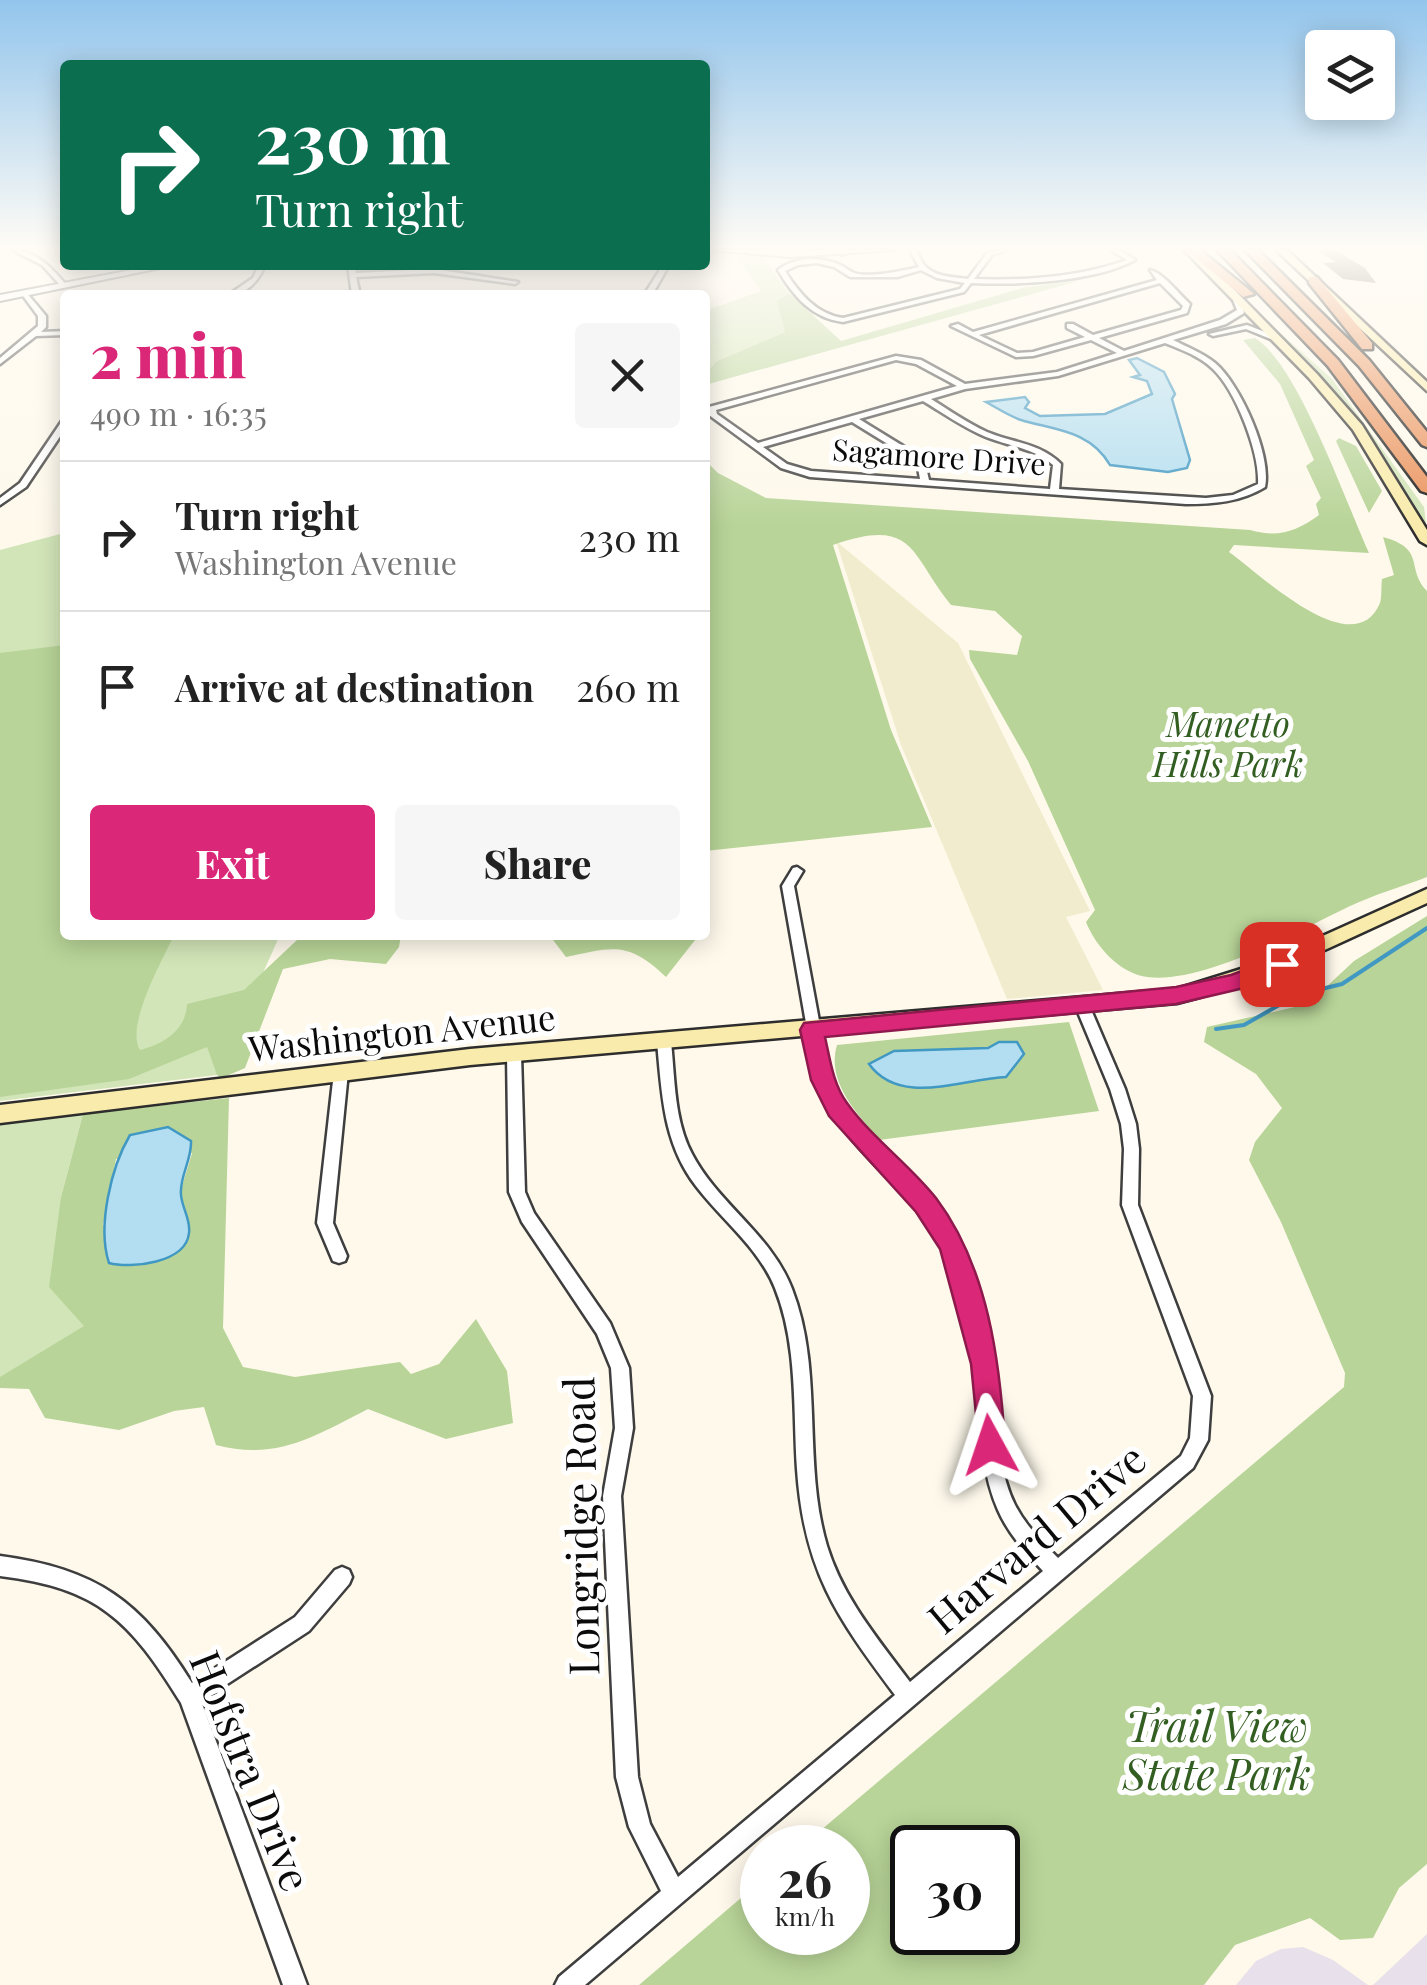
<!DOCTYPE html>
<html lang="en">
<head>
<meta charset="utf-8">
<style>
	:root { --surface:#fff; --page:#f6f6f6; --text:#222; --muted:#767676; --line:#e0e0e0; --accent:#db2777 }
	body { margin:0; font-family:"Playfair Display",serif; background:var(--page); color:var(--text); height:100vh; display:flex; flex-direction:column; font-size:38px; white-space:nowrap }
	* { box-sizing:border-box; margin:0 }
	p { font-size:32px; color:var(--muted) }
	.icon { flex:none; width:55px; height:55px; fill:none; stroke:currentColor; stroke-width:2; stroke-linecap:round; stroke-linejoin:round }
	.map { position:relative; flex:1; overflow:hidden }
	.drawer { position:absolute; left:60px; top:290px; width:650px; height:650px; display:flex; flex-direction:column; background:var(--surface); border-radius:10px; box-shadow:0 5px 25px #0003 }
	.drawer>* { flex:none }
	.hud { position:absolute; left:60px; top:60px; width:650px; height:210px; border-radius:10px; box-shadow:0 5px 25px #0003; background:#0b6e4f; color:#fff; overflow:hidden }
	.controls { position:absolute; left:1305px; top:30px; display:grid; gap:20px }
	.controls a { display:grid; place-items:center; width:90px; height:90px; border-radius:10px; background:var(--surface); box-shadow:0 5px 25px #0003; font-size:50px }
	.speed { position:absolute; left:740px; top:1825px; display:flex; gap:20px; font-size:50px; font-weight:700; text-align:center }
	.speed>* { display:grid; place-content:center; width:130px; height:130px; border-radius:50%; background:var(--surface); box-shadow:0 5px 25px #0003; line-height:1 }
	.speed small { font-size:25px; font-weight:400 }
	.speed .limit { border:5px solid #111; border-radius:15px; background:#fff; color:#111 }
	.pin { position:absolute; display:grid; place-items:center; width:85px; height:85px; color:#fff; margin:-42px; border-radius:20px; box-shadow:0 5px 15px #0006 }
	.me { position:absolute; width:110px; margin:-55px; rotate:355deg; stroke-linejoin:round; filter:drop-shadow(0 0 8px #0008) }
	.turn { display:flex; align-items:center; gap:35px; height:210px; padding:0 30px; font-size:45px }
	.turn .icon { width:130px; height:130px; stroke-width:2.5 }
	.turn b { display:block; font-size:70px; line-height:85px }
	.round { display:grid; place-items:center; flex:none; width:105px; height:105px; border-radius:10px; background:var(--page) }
	.summary { display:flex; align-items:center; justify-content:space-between; height:170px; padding:0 30px }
	h1 { font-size:60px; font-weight:800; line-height:75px; color:var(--accent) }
	.button { display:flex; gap:20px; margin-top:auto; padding:20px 30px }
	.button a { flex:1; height:115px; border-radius:10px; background:var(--accent); color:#fff; font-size:40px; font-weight:800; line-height:115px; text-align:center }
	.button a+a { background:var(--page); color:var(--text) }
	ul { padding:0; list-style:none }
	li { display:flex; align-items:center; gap:30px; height:150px; padding:0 30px; border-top:2px solid var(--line) }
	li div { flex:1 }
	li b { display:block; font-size:38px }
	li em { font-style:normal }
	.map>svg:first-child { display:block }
	.industrial { fill:#e8e0ea }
	.farmland { fill:#f1eccd }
	.green { fill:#d2e5b8 }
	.forest { fill:#b8d498; fill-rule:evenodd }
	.water { fill:#b3def1; stroke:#4098c3; stroke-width:2.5 }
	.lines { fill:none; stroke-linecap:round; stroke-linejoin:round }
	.stream { stroke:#4098c3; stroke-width:4 }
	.building { fill:#534c49 }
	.minor-casing { stroke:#3e3e3e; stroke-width:5 }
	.tertiary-casing { stroke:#3e3e3e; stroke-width:4 }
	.secondary-casing { stroke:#2d2d2d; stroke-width:5 }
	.motorway-casing { stroke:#1c1c1c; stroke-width:5 }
	.minor { fill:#fff; fill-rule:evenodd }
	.tertiary { fill:#fff; fill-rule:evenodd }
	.secondary { fill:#f9ebab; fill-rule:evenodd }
	.motorway { fill:#ea935d; fill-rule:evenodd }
	.route { fill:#db2777; stroke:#8e194d; stroke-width:2.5 }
	.labels { text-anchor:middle; stroke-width:10; stroke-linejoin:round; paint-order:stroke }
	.far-street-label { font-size:30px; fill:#0b0b0b; stroke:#fff }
	.park-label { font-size:35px; font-style:italic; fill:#325e21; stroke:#fff }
	.street-label { font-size:35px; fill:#0b0b0b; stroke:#fff }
	.near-street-label { font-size:42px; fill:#0b0b0b; stroke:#fff }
	.near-park-label { font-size:42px; font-style:italic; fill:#325e21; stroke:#fff }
</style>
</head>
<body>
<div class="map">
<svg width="1427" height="1985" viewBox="0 0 1427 1985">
	<rect width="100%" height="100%" fill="#fef9eb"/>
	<path class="industrial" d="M1427,1934v51h-54z
		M1303,1947l30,13 35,25h-132l20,-24 25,-12z"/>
	<path class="farmland" d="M836,541l122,102 132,268 -24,6 37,73 -96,9 -106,-254z"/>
	<path class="green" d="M736,256l27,1 26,36 -11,8 7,31 -68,29 -7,8 -5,-7v-51l56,-20z
		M1239,296l93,83 92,128 3,26c-43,-94 -118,-164 -188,-237z
		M65,515v420h215l-63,140 -217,26v-551l64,-17z
		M83,1114l-22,83 46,126 -107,55v-253z"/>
	<path class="forest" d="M1079,281l-374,104v-11l12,-13 68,-29 -8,-31 12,-8 52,48 185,-54z
		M1255,338c43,26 91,165 114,215l-135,-8 -5,7c31,22 125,113 151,51 2,-5 1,-18 2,-24l12,-4 -11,-38c44,12 22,31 44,54v286c-26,10 -54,18 -79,30 -48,23 -157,84 -210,68 -24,-8 -43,-31 -52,-53l9,-12 -67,-149 -58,-102 -1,-9 48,5 5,-19 -27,-25 -44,-6c-41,-50 -35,-89 -118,-60l58,185 41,97 -227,24v-391l13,13 48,25 484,32c27,8 46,2 69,-15l-3,-11 5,-6 -15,-32 8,-6 -34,-76 -37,-44z
		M1339,438l17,8 26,45 -13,22 -33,-72z
		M65,645v290h109c-12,26 -49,91 -34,115 24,-6 46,-20 47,-46l57,-14 53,-50 24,-5h80l-2,12 -13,17 -56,-5 -47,10 -38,99 -23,10 -5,-3 -10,-28 -78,32 -129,18v-444z
		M1427,916v948l-28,24 -26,50 -33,2 -30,-22 -75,27 -31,40h-565l123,-105v52h86v-84l-47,-1 543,-460 1,-14 -64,-151 -32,-62 6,-18 27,-34 -26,-34 -52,-32 3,-15 101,-23 46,-43zM912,1848h86v84h-86z
		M699,935l-33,42c-38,-36 -52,-30 -100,-20l-16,-21z
		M1069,1022l30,89 -220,29c-22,-27 -53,-58 -42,-95zM999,1042l7,35c-44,2 -91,23 -129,-3l17,-23 94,-3z
		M229,1098l-6,230 20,39 52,10 105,-15 11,12 28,-10 37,-45 31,52 6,52 -67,16 -78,-30c-53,27 -91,52 -152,36l-12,-38 -30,4 -55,19 -74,-12 -16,-29 -29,-1v-11l84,-51 -35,-39 12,-90 22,-83zM192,1153l-12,40 10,36 -87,-4 13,-66z"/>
	<path class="water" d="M1137,358l27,14 11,22 -3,5 18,61 -3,8 -19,4 -58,-7c-20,-35 -56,-35 -89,-45 -12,-4 -24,-12 -35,-18l39,-5 4,5 -4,6 15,8 65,-2 47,-20 -5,-13 -14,-4 7,-2 -11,-15z
		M999,1042h18l7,12 -18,23c-44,2 -106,30 -137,-13l25,-13 94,-3z
		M168,1127l23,14c1,19 -12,36 -10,54 1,13 10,25 8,38 -3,30 -58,36 -80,30 -12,-36 2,-96 21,-128z"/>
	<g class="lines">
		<path class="stream" d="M1216,1029l28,-4 53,-30 45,-11 85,-56"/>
	</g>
	<path class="building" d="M1316,250h19l30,18 11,15 -33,-4 -20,-16 13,-1z"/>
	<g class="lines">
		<defs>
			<path id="minor" d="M12,250c24,0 41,19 55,36l-5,1 -20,-22z
				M910,250h6c3,5 5,12 9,16 10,11 29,11 43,13l20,-27 19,-2 -15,5 -18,24c50,2 105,-2 153,-19l-16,-10h8l16,10c-41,22 -116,25 -164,23l-7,9 -121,30c-31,-4 -50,-26 -65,-52 17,-13 42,-14 62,-5 5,2 9,6 14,8 15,5 49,-2 65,-6zM817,263l17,4 16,10h47l24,-7 16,8 28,5 -5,6 -117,29c-27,-4 -44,-25 -58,-47l13,-6z
				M259,265h6c-6,15 -18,30 -37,30l25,-17z
				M348,265h6l2,8 78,-4 84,13 -3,2 -81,-11 -78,4 4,18h-8z
				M663,265h6l-17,30h-8z
				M1150,270c14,4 27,22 40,34l-3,9 -88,25 25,13 96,-31 17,-10 -4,-10 7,-2 4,15 -18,11 -53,16c14,7 30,13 42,23 25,21 57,92 50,124 -25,15 -51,17 -79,17l-376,-27 -29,-9 -72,-53v-8l187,-51 25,4 44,24 92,-12 60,-19 -26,-13 -58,16 -17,1 -65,-31 7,-2 15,8 184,-52zM1160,283l23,23 -2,4 -88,25 -20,-11h-6v4l18,9 -52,15 -16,1 -38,-18zM1165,343c17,7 35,13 48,26 23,22 47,84 45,115l-25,11 -27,3 -147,-9 2,-25c-21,-21 -48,-21 -74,-32 -20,-9 -38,-22 -56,-33l34,-10 93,-13zM896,360l20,4 41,22 -199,57 -41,-29 -1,-4zM923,401c20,12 41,27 63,36 23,9 47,11 67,28l-3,24 -121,-9 -5,-21 -65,-40zM852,422l65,40 3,17 -109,-8 -24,-7 -24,-17z
				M25,291l21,25v11l-5,5 24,-1v4l-29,1 -36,28v-6l38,-32v-10l-17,-23z
				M1247,325l33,13 -7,2 -27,-11 -33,7 -4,-2z
				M62,421h3v8l-39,58 -26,18v-7l20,-15z
				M797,867l6,4 -9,15 36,194c27,54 76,86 111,134 12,16 21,35 29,54 13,32 22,67 25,103 3,43 0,94 20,134 11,21 27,37 43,53l123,-102 9,-18 3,-42 -71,-191 2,-56 -3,-25 -11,-35 -35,-84 2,-4h10l2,4 36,84 11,35 3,25 -1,56 73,191 -3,44 -15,28 -608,517h-30l4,-8 102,-86 -32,-64 -13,-50 -13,-281 12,-68 -4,-60 -14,-34 -75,-112 -13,-30 -2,-138 2,-4h10l2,4 4,138 9,21 76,110 19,45 4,60 -12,68 17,281 12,47 28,53 217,-182c-59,-79 -91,-124 -98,-226 -4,-59 1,-124 -22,-181 -16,-40 -53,-68 -79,-102 -33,-43 -34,-92 -39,-144l2,-4h10l2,4c4,37 3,78 21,112 26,50 79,80 100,135 32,82 10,173 35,257 16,52 51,93 83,136l133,-111c-18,-19 -35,-38 -45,-61 -20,-46 -17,-95 -21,-143 -3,-33 -11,-66 -23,-97 -23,-60 -75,-94 -112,-143 -11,-15 -19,-31 -26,-47l-34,-194 11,-18z
				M341,1066l5,2 2,4 -15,151 14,33 -2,5 -6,2 -6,-2 -16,-38 17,-151 2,-4z
				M0,1556c97,13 141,45 192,127l103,-66 40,-47 7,-3 7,3 3,7 -3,7 -40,47 -108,70 106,284h-24l-102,-282c-51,-83 -83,-115 -181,-127z"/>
			<path id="tertiary" d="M712,250h183l-105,7z
				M158,265h17l-175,36v-6z"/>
			<path id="secondary" d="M838,250h17l-13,5z
				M1184,250h11l122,124 45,51 65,105v15l-7,-4 -67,-111 -44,-52z
				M1276,250h11l140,132v9z
				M1427,889v14c-83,37 -161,79 -250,100l-707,62 -470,58v-18l470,-56 707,-60 90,-28z"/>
			<path id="motorway" d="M1186,250h14l54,44 -11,3z
				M1217,250h13l108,110 89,117v16l-6,-2 -93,-125z
				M1245,250h13l111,110 58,72v15l-5,-2 -63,-79z
				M1309,277h8l55,66v6h-10l-53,-66z"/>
		</defs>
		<use href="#minor" class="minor-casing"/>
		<use href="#tertiary" class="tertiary-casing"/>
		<use href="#secondary" class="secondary-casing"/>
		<use href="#motorway" class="motorway-casing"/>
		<use href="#minor" class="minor"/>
		<use href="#tertiary" class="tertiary"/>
		<use href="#secondary" class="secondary"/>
		<use href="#motorway" class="motorway"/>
	</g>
	<linearGradient id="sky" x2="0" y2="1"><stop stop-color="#93c5ec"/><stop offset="0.47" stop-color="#fffcf6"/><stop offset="1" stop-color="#fffcf6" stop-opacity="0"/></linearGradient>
	<rect width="1427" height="528" fill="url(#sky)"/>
	<path class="route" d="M1282,956l11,8 -4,5 -45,19 -68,16 -351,33c5,22 8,47 22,66 25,35 62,61 89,95 52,69 64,163 69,247l-4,10 -11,5 -10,-5 -9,-91 -31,-115 -24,-37 -87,-96 -18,-36 -11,-50 4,-7 372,-36 55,-12z"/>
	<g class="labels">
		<g class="far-street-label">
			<text transform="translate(939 458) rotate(4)" y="10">Sagamore Drive</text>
		</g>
		<g class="park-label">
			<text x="1228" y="737">Manetto<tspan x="1228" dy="40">Hills Park</tspan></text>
		</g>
		<g class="street-label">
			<text transform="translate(402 1034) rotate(-6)" y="12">Washington Avenue</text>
		</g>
		<g class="near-street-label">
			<text transform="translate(582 1526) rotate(-91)" y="15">Longridge Road</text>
			<text transform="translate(1037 1539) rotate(-40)" y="15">Harvard Drive</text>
			<text transform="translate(250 1771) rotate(68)" y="15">Hofstra Drive</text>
		</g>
		<g class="near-park-label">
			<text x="1217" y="1742">Trail View<tspan x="1217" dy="48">State Park</tspan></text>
		</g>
	</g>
</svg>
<div class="controls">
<a><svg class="icon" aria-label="layers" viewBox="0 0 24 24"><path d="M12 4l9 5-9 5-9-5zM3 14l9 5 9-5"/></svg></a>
</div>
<div class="speed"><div>26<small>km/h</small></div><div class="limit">30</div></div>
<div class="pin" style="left:1282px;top:964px;background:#d93025"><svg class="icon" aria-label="arrive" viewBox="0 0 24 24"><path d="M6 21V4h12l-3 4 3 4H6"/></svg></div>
<svg class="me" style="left:990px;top:1445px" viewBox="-20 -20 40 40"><path d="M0-17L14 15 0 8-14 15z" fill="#db2777" stroke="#fff" stroke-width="4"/></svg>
<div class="hud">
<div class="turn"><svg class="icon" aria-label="right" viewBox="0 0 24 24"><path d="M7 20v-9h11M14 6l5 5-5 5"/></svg><div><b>230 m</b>Turn right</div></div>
</div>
<section class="drawer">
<div class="summary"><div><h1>2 min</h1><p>490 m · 16:35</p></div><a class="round"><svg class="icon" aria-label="close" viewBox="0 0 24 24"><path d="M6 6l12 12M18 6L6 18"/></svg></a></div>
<ul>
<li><svg class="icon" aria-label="right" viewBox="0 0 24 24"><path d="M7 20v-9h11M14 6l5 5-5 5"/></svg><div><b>Turn right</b><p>Washington Avenue</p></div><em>230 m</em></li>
<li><svg class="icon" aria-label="arrive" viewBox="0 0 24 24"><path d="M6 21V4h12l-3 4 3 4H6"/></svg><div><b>Arrive at destination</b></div><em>260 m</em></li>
</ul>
<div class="button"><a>Exit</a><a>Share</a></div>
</section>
</div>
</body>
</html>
